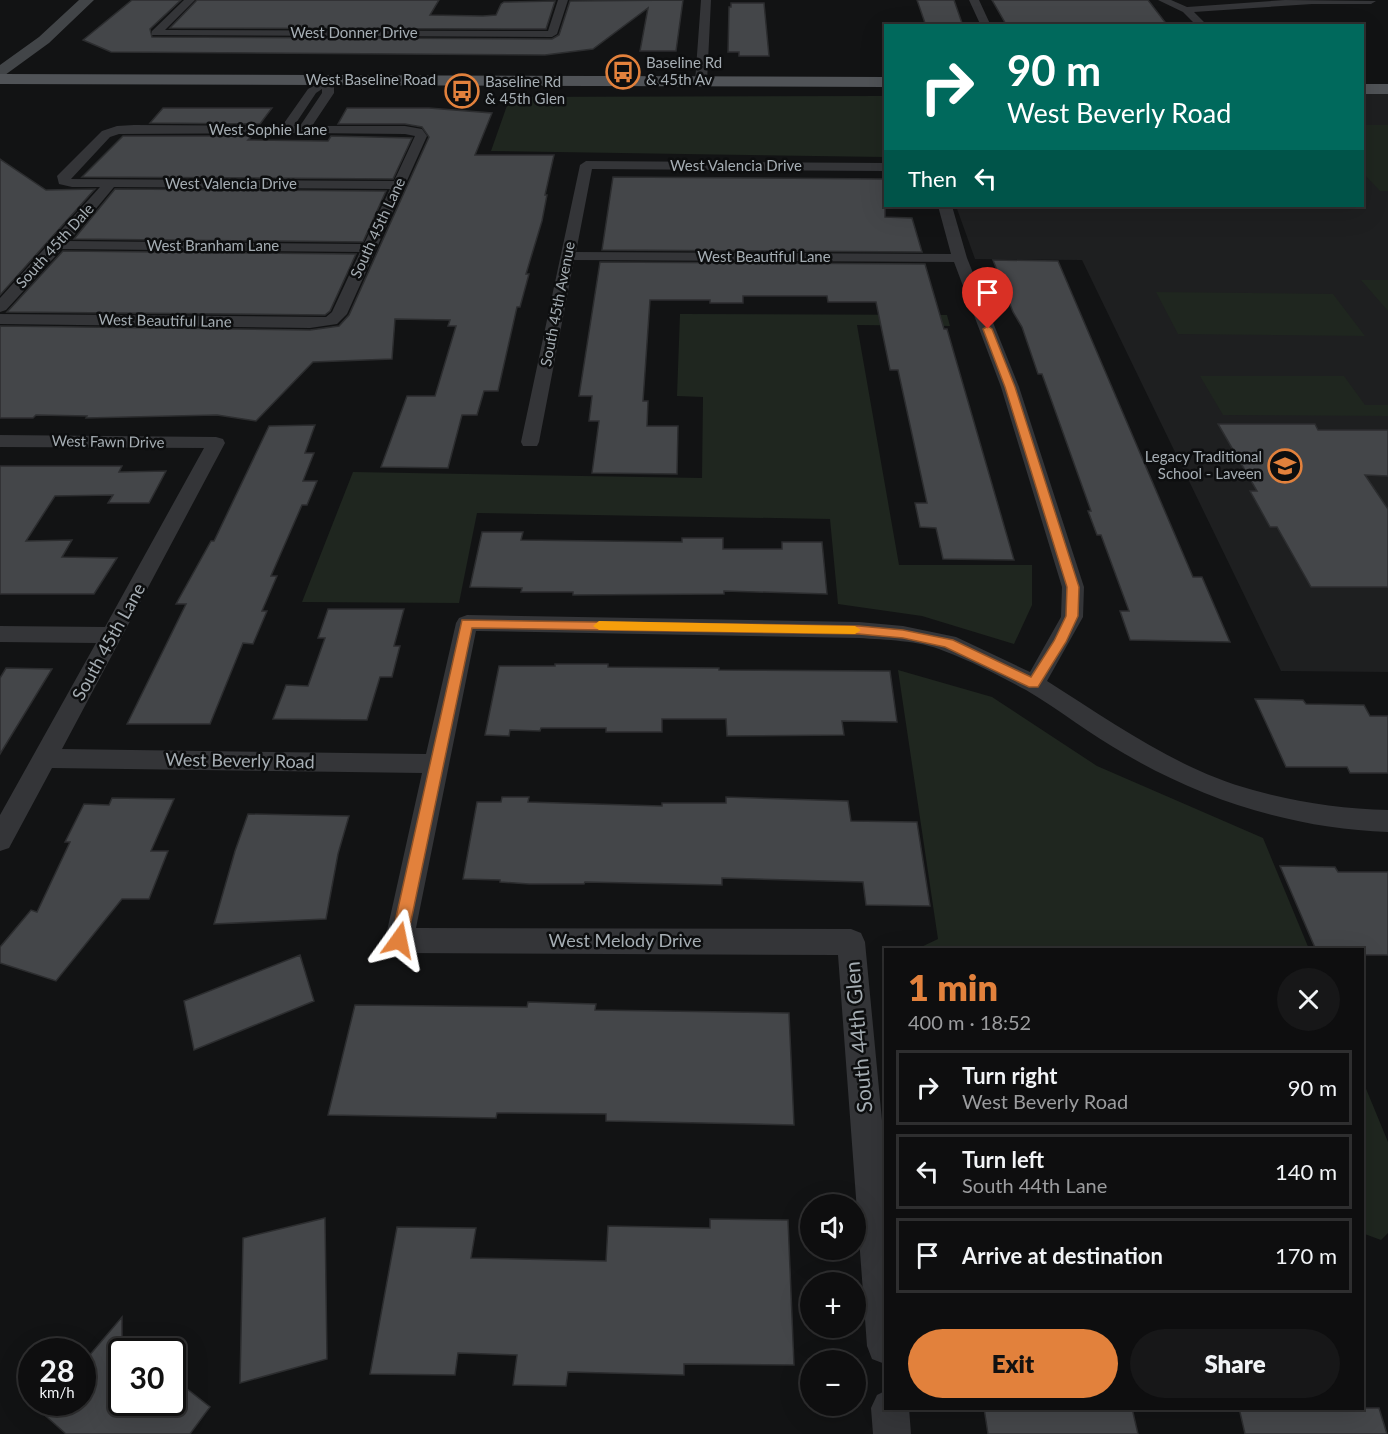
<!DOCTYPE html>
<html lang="en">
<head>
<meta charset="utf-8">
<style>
	:root { --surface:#0e0e0f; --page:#171718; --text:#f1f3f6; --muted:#9b9c9e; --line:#2e2e2f; --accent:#e2813c }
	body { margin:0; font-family:Lato,sans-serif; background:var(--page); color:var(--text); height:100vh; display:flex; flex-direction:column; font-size:22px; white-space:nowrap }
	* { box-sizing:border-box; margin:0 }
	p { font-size:20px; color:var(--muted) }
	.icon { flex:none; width:33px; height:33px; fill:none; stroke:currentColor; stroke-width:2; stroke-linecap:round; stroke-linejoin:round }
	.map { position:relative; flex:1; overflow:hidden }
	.side { position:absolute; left:884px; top:948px; width:480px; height:462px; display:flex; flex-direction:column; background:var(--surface); border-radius:0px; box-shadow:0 6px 24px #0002,0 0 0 2px var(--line) }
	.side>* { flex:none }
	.top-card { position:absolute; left:884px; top:24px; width:480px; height:183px; border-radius:0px; box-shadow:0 6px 24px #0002,0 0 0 2px var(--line); background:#00695c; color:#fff; overflow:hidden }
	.fabs { position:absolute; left:800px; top:1194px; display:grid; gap:12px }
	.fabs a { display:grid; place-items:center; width:66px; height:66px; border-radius:50%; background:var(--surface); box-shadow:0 6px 24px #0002,0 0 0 2px var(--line); font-size:30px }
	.speed { position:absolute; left:18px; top:1338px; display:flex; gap:12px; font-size:30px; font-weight:700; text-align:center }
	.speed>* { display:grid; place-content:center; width:78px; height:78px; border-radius:50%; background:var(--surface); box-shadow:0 6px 24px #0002,0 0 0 2px var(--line); line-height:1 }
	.speed small { font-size:15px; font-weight:400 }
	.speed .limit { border:3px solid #111; border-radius:9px; background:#fff; color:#111 }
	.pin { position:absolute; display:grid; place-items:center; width:51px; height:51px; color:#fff; margin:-62px -26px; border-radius:50% 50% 50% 0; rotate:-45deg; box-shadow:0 0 6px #0007 }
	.pin .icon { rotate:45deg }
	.me { position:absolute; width:66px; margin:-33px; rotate:12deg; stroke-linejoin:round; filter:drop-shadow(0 0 4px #0008) }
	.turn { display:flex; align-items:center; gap:21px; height:126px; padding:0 24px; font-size:27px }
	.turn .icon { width:78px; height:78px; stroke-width:2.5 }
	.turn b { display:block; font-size:42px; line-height:51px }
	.then { display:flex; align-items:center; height:57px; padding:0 24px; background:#0003; gap:12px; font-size:22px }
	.round { display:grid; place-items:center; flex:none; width:63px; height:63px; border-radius:32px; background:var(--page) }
	.headline { display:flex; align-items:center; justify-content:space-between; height:102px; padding:0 24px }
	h1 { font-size:36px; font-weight:800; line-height:45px; color:var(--accent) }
	.action { display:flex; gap:12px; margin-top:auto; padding:12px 24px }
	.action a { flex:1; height:69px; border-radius:36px; background:var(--accent); color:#111; font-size:24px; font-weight:800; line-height:69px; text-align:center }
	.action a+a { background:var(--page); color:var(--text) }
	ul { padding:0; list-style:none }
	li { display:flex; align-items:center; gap:18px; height:75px; margin:0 12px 9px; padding:0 12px; border:3px solid var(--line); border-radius:0px }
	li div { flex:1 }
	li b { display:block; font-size:22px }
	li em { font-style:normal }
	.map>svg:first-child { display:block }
	.built { fill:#1e1f20 }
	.green { fill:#1f261f }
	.building { fill:#444649; stroke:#2c2d2f; stroke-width:1.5 }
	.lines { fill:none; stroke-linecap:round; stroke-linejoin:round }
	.street { fill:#343538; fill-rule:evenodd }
	.secondary { fill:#424548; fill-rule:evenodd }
	.primary { fill:#505357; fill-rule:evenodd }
	.route { fill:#e2813c; stroke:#935427; stroke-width:1.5 }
	.slow { fill:#f59e0b }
	.labels { text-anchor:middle; stroke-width:5; stroke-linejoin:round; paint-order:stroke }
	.far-street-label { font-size:15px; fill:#a5adb3; stroke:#0d0e0f }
	.far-poi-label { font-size:15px; fill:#a5adb3; stroke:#0d0e0f; text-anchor:start }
	.street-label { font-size:18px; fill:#a5adb3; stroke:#0d0e0f }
	.near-street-label { font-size:21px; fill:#a5adb3; stroke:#0d0e0f }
</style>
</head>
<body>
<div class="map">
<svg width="1388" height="1434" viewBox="0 0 1388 1434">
	<rect width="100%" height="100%" fill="#121314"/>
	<path class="built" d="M1362,94h26v578l-107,-1 -199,-411 -107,-1 -19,-53h406z"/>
	<path class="green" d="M885,96v61l-394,-6 19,-54z
		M1362,125h26v66h-8l-18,-19z
		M1361,280h27v31z
		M1156,292l177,2 32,42 -187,-2z
		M680,314l267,1 3,11 -93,-1 42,240h133v40l-18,39 -92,-28 -84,-12 -8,-85 -353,-6 -18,90 -157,-1 51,-130 349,6 1,-81 -26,-1z
		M1200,376h144l21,29h23v11l-165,-1z
		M898,670l94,27 105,69 166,72 46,111h-392l21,-10z
		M1362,1079l26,63v91l-7,7 -19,-7z"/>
	<path class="building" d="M132,0h49l-31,29 2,8 400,2 7,-4 11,-34 113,-1 -7,51h-36l8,-43 -55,41 -48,6 -434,-3 -28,-12z
		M197,0h242l-9,15 53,1 13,-1 5,-11 3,-2 51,-1 -9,28 -376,-1z
		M917,0h37l9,26h-37z
		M992,0h156l20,26h-161z
		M731,3h33l5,53h-30v-4h-11l1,-45h2z
		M163,108h109l-12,16 -110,-1z
		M347,108h82l63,5 -17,42h79l-9,40h2l-5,26 -16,53h3l-9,33h-3l-19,84h-14l-7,24h-15l-14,53 -67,-1 26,-71h28l21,-70h-8l2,-6 -55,-1 -3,40 -79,3 -57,59 -39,-6 -131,3 1,-2 -51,-1 -3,3h-33v-92l310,4 29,-4 10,-11 80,-178 -7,-10 -17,-3h-67z
		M123,136h129l-4,4 80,1 3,-5 81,2 -19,41 -311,-2z
		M0,159l46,31 49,-1 -95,106z
		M613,177l272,2v38l27,1 10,34 -320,-2z
		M115,189l271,2 -23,51 -289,-3z
		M63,251l293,3 -26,57 -5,4 -318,-3z
		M993,260l65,1 135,316h9l28,65 -100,-2 -10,-29h9l-28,-76h-4l-9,-24h3l-49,-137h-4l-16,-47 -9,-15z
		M600,262l325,2 19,65h3l67,231 -71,-1 -7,-31 -16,-1 -5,-24h12l-29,-133h-8l-14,-68h-48l-1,-6h-84v7h-33v-3h-60l-7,101h5l-1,25h31l-1,48 -85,-1 7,-52h-10l3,-25h-13z
		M1218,424h97l3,6h70v46l-23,-1 23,34v78h-77l-34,-60h-7l-20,-36h7z
		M315,425l-10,28h9l-11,28h14l-10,24h-5l-31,71h6l-15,35h5l-14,33 -10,-1 -33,81h-83l59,-120h-10l35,-63h3l55,-115z
		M0,466h122l-3,6 47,-1 -17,32h-41l5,-8 -58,1 -29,45 46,-1 -10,17 55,1 -23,36h-94z
		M482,532h41l-2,8 161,2v-4h41v11h59v-7h40l5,52 -103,-3v3l-151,1v-3h-52l1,-4 -52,-1z
		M328,609h76l-10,37h6l-8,31h-12l-13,43 -94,-1 13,-34 22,1 17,-48h-7z
		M555,664h53v3l111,1v2l171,1 7,51 -55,-1 2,14 -117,1 -1,-17h-64v13h-56v-4h-65l-1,3 -30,-1 -1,6 -24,-1 14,-69h56z
		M6,668l46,1 -52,85v-76z
		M1255,699l48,1 3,4 58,1 6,11h18v57h-38l-3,-6h-61z
		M502,797h27l-1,5 134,4v-3h64v-6l122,4 3,20 66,1 13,84 -64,-1 -3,-23 -141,-4v7l-137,-3 -1,2h-55l-29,-2v-2l-37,-1 14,-77h24z
		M112,798l62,1 -23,52h17l-19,48h-27l-66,82 -56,-18v-16l31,-37 6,2 33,-70h-5l19,-38 25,1z
		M248,814l101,2 -11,38 -12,65 -112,5 21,-73z
		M1280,866l55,1 3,5h50v83h-26v-5h-46z
		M300,955l14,46 -120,49 -10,-49z
		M528,1002l68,2 -1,6 194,3 5,112 -188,-4v-7l-109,-1 -1,5 -168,-3 27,-110 172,2z
		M325,1218l2,141 -87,24 3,-145z
		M710,1219l78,1 6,145 -110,-1v11l-116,-3 -2,14 -53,-1 4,-30 -59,-2 -3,22 -85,-1 27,-147 79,1 -5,30 135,3 2,-35 102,2z
		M122,1317v85h50v-25l38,30 -20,27h-124l-36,-32h52v-38z
		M984,1408h148l6,26h-150z
		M1239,1408h140l8,26h-142z"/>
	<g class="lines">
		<path class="street" d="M184,0h11l-30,30 383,1 10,-31h10l-11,34 -5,3 -400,-2v-4z
			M701,0h10l-4,82 -6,3 -6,-3z
			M969,0h10l12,26h-10z
			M1158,0h13l16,7 98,-7 91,1 -5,3h-59l-118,8 14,14h-11l-14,-14z
			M328,77l6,3v13l-22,33h93l17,3 5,7 -80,178 -10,10 -27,4 -310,-4v-10l326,3 6,-5 28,-60 -298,-3 -56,61 -6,2v-14l100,-111h-28l-13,-3 -2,-8 45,-45 15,-5 17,-1 148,1 26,-37zM322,89v4l-22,33h-6l22,-33zM305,133l100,1 10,2 -21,45 -323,-2 39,-42 9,-3zM114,187l276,2 -26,55 -295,-3z
			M586,161l299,2v8l-293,-2 -16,83 375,2 -13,-48h14l15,52 52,129 65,200 -1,30 -36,64c65,41 131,89 206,109 43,12 90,19 135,20v22c-92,-3 -183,-31 -263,-78 -34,-19 -65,-44 -99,-64 -26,-14 -55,-29 -82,-39 -26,-11 -58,-11 -85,-13l-383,-7 -60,297 435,1 10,4 4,9 20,210v212l-13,-5 -5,-13 -29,-391 -439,-2 -10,-4 -4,-9 37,-167 -370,-5 -43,80 -9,3v-36l96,-172 -96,-1v-16l105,1 99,-179 -204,-1v-12l216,2 7,2 2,4 -163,306 364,5 30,-131 3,-5 8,-3 392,7 44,4 53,11 74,35 31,-55 1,-30 -61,-200 -47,-125 -380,-2 -35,182 -2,4h-14l-2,-4 59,-277z
			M885,1391v17h24l2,26h-38l-2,-26 6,-13z"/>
		<path class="secondary" d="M79,0h15l-45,43 -44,32 -5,2v-12l39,-28z"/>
		<path class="primary" d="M0,74l885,3v10l-885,-3z
			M1362,84h26v10h-26z"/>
	</g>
	<path class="route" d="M988,326l4,3 23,58 64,200 -1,29 -12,26 -28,45h-9l-84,-40 -42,-9 -44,-4 -387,-6 -65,312 -2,5 -6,2 -6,-2 -2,-5 71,-320 397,6 44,4 50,10 78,37 23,-36 12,-25 1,-29 -62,-200 -22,-58z"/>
	<path class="slow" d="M599,621l256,5 6,4 -6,4 -256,-4 -6,-4z"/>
	<defs>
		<symbol id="bus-ring" viewBox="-11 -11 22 22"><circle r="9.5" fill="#0d0e0f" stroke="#e2813c" stroke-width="1.5"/><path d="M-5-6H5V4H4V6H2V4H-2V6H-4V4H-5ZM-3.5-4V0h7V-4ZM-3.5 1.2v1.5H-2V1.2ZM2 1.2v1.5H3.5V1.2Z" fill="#e2813c"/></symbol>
		<symbol id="school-ring" viewBox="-11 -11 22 22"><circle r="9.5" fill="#0d0e0f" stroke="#e2813c" stroke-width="1.5"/><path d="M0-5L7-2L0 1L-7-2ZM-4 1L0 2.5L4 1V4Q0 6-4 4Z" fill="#e2813c"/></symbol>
	</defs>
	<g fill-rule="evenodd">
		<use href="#bus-ring" x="604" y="53" width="38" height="38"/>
		<use href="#bus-ring" x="443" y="72" width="38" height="38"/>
		<use href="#school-ring" x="1266" y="447" width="38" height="38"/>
	</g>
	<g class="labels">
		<g class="far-street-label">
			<text x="354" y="38">West Donner Drive</text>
			<text x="371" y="85">West Baseline Road</text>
			<text x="268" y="135">West Sophie Lane</text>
			<text x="736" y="171">West Valencia Drive</text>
			<text x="231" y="189">West Valencia Drive</text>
			<text transform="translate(378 228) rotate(-65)" y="5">South 45th Lane</text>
			<text transform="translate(55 246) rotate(-48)" y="5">South 45th Dale</text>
			<text x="213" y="251">West Branham Lane</text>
			<text x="764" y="262">West Beautiful Lane</text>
			<text transform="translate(558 304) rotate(-79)" y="5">South 45th Avenue</text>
			<text transform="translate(165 321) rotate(1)" y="5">West Beautiful Lane</text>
			<text transform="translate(108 442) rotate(1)" y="5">West Fawn Drive</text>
		</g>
		<g class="far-poi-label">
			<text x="646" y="68">Baseline Rd<tspan x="646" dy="17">&amp; 45th Av</tspan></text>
			<text x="485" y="87">Baseline Rd<tspan x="485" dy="17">&amp; 45th Glen</tspan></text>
			<text x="1262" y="462" text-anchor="end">Legacy Traditional<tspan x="1262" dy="17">School - Laveen</tspan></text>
		</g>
		<g class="street-label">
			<text transform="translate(109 642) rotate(-61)" y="6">South 45th Lane</text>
			<text transform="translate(240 761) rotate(1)" y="6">West Beverly Road</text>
			<text x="625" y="947">West Melody Drive</text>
		</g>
		<g class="near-street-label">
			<text transform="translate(859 1037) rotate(-95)" y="7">South 44th Glen</text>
		</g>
	</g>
</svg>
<div class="fabs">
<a><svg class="icon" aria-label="sound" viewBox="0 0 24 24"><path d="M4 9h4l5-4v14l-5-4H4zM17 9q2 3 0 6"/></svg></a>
<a>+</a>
<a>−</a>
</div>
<div class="speed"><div>28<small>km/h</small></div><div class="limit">30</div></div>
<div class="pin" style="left:988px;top:329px;background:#d93025"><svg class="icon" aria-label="arrive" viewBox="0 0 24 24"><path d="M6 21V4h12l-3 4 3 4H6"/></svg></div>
<svg class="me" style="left:399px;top:940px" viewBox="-20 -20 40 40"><path d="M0-17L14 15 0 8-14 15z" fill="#e2813c" stroke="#fff" stroke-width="4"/></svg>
<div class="top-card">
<div class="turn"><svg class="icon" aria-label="right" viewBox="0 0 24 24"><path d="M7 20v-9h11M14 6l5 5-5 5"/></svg><div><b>90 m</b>West Beverly Road</div></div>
<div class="then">Then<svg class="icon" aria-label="left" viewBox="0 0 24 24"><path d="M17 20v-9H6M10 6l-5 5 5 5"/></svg></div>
</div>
<section class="side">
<div class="headline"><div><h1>1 min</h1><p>400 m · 18:52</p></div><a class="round"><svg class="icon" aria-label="close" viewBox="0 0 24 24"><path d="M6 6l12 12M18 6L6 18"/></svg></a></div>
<ul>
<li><svg class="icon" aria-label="right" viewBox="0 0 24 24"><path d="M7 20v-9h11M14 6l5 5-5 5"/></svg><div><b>Turn right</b><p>West Beverly Road</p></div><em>90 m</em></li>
<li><svg class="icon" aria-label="left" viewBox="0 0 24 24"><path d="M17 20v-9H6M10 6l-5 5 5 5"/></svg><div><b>Turn left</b><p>South 44th Lane</p></div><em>140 m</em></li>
<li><svg class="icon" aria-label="arrive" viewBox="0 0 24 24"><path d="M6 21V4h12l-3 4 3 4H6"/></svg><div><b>Arrive at destination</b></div><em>170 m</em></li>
</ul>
<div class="action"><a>Exit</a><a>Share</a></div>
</section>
</div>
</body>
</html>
